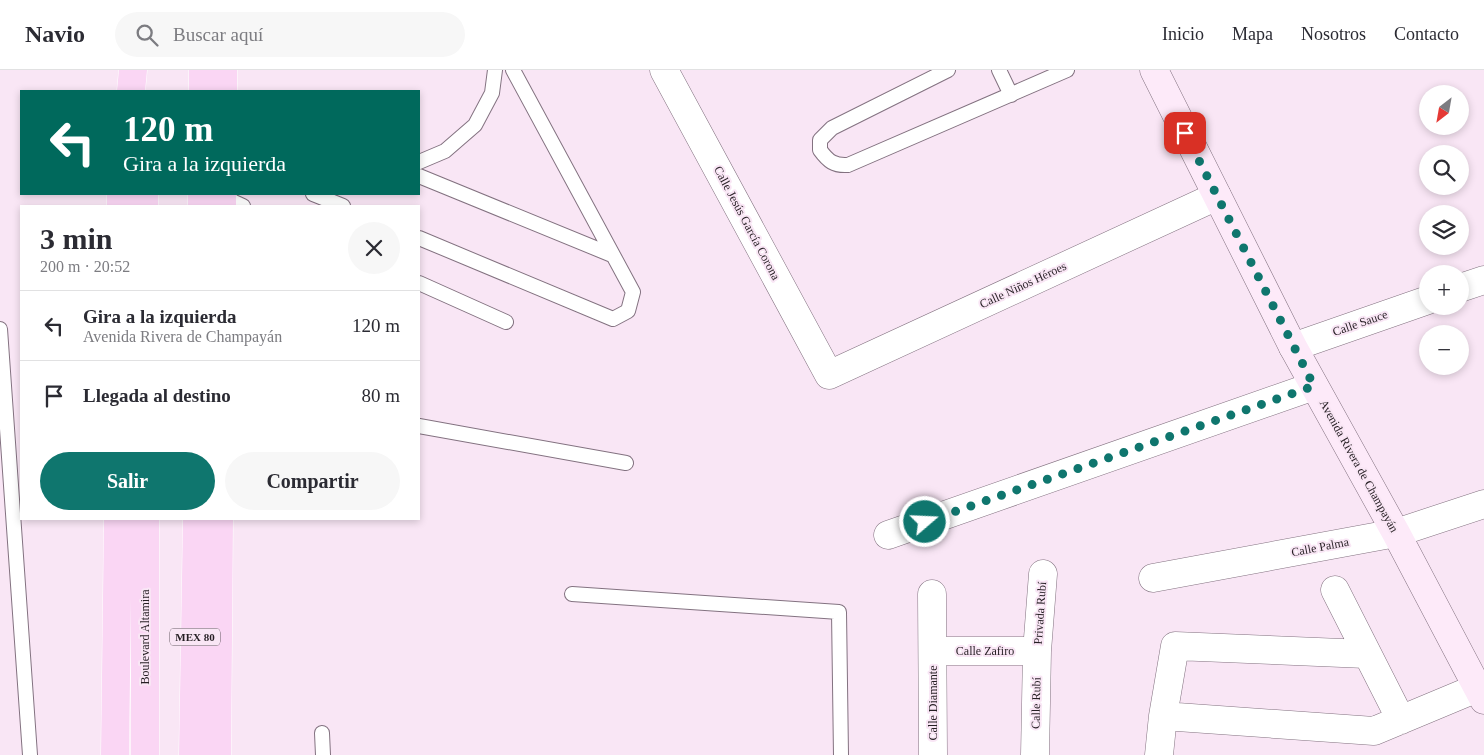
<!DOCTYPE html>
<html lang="es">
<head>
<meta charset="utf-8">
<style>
	:root { --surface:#fff; --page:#f7f7f7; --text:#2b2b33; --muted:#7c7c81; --line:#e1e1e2; --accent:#0f766e }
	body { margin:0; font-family:Georgia,serif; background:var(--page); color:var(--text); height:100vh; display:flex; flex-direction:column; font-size:19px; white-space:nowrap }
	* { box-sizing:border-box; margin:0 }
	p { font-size:16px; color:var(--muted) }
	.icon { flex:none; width:28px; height:28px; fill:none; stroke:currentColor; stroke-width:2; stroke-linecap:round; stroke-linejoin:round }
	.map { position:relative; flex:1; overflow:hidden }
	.sheet { position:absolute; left:20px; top:135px; width:400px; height:315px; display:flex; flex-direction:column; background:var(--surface); border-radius:0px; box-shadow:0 2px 8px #0003 }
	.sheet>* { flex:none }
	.top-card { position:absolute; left:20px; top:20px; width:400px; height:105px; border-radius:0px; box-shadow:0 2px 8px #0003; background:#00695c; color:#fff; overflow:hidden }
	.needle { width:32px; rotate:211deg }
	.buttons { position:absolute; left:1419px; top:15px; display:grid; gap:10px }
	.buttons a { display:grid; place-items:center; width:50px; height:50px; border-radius:50%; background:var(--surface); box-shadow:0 2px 8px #0003; font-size:25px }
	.pin { position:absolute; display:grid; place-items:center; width:42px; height:42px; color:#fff; margin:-21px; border-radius:10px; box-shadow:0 2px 8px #0006 }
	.me { position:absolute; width:55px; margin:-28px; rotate:71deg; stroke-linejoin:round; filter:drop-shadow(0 0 4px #0008) }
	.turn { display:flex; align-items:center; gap:18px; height:105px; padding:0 20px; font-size:22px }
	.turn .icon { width:65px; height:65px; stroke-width:2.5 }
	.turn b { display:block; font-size:35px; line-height:42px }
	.round { display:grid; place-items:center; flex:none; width:52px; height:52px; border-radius:26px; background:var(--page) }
	.head { display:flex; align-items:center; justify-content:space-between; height:85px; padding:0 20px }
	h1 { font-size:30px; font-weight:800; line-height:38px }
	.primary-button { display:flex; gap:10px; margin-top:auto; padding:10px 20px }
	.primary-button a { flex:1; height:58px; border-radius:30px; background:var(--accent); color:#fff; font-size:20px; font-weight:800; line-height:58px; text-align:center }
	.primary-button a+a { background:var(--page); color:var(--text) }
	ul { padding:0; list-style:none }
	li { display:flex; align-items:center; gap:15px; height:70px; padding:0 20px; border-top:1px solid var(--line) }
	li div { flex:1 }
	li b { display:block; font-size:19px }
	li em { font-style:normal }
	header { display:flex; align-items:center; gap:30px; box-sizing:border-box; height:70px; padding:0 25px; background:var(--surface); border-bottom:1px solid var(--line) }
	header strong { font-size:24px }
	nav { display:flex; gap:28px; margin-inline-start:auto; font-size:18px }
	.search { width:350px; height:45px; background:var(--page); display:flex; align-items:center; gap:12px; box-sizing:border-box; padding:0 18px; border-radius:28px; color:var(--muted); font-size:19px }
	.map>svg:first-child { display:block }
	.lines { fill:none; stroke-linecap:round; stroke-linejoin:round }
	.lane-casing { stroke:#837280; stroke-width:16 }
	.street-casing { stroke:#837280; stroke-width:29 }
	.secondary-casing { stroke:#837280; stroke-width:29 }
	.primary-casing { stroke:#fff; stroke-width:29 }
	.lane { stroke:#fff; stroke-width:14 }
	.street { stroke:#fff; stroke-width:28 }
	.secondary { stroke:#fdeaf9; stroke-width:28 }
	.primary { stroke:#fad6f4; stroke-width:28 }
	.route { stroke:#0f766e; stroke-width:9; stroke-dasharray:0 16.2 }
	.labels { text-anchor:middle; stroke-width:4; stroke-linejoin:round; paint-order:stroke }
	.shield { fill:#f9e6f5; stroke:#655a62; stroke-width:1 }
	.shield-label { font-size:11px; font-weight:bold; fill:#251e23 }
	.street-label { font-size:12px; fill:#251e23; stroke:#f9e6f5 }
</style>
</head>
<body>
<header>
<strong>Navio</strong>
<div class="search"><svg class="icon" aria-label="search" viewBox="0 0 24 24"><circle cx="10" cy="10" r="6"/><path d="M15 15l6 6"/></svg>Buscar aquí</div>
<nav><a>Inicio</a><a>Mapa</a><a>Nosotros</a><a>Contacto</a></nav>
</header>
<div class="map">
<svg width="1484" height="685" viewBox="0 0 1484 685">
	<rect width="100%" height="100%" fill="#f9e6f5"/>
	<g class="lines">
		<defs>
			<path id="lane" d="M948,0l-116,58 -12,12v10c8,11 14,16 28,15l219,-95
				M999,0l12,25
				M419,92l26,-11 30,-26 17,-32 3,-23
				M419,106l193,79
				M313,124l30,12
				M219,125l24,11
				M419,168l194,81 15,-8 5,-19 -120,-222
				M419,213l87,39
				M0,259l30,426
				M419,356l207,37
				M572,524l267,18 2,143
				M322,663l1,22"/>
			<path id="street" d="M664,0l165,305 388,-179
				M1460,218l24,-8
				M1293,277l135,-47
				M888,465l426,-149
				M1153,508l243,-45 88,-29
				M1335,520l66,130
				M932,524l1,161
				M933,581h104
				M1163,646l211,15 103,-43
				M1035,685l2,-104 6,-77
				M1159,685l4,-39 12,-70 191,8"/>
			<path id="secondary" d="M1154,0l139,277 103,186 88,167"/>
			<path id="primary" d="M131,21l2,-21
				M203,21v-21
				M223,21v-21
				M144,124v12
				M121,136v-12
				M202,136v-12
				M222,136v-12
				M145,449v236
				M115,685l3,-236
				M193,685l4,-236
				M217,685l2,-236"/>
		</defs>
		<use href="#lane" class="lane-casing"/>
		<use href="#street" class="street-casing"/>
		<use href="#secondary" class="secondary-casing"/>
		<use href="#primary" class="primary-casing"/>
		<use href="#lane" class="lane"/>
		<use href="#street" class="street"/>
		<use href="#secondary" class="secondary"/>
		<use href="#primary" class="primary"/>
	</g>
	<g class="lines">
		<path class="route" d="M925,452l389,-136 -129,-253"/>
	</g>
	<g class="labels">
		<rect class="shield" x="170" y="558.5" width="50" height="17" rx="4"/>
		<g class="shield-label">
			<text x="195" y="571">MEX 80</text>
		</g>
		<g class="street-label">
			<text transform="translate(747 153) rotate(62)" y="4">Calle Jesús García Corona</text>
			<text transform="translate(1023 215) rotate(-25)" y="4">Calle Niños Héroes</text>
			<text transform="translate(1360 253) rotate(-19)" y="4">Calle Sauce</text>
			<text transform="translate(1359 396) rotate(61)" y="4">Avenida Rivera de Champayán</text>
			<text transform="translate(1320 477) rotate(-11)" y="4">Calle Palma</text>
			<text transform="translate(1040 543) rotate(-86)" y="4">Privada Rubí</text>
			<text transform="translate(145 567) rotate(-90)" y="4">Boulevard Altamira</text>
			<text x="985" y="585">Calle Zafiro</text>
			<text transform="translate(933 633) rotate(-90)" y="4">Calle Diamante</text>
			<text transform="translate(1036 633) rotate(-89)" y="4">Calle Rubí</text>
		</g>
	</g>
</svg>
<div class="buttons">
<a><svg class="needle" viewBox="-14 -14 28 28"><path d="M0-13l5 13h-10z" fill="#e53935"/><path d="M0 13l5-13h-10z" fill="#7c7c81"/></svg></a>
<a><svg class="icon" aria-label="search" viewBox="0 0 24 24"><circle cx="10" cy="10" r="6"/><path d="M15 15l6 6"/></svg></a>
<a><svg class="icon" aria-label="layers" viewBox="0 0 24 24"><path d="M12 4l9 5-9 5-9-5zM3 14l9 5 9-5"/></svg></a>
<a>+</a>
<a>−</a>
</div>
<div class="pin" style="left:1185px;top:63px;background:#d93025"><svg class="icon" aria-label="arrive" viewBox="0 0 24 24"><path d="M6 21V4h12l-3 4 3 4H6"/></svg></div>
<svg class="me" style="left:925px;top:452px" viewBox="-20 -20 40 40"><circle r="17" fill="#0f766e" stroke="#fff" stroke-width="3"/><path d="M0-11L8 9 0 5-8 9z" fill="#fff"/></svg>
<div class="top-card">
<div class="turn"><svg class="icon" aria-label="left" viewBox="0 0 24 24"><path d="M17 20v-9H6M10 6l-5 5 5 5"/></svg><div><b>120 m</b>Gira a la izquierda</div></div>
</div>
<section class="sheet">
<div class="head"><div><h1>3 min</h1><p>200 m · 20:52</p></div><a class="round"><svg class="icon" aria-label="close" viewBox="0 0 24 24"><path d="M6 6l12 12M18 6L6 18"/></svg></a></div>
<ul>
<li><svg class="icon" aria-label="left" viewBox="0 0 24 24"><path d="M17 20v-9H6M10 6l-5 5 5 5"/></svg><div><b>Gira a la izquierda</b><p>Avenida Rivera de Champayán</p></div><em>120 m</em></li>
<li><svg class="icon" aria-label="arrive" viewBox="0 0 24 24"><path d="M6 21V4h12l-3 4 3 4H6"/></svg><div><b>Llegada al destino</b></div><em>80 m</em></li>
</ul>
<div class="primary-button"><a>Salir</a><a>Compartir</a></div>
</section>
</div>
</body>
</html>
